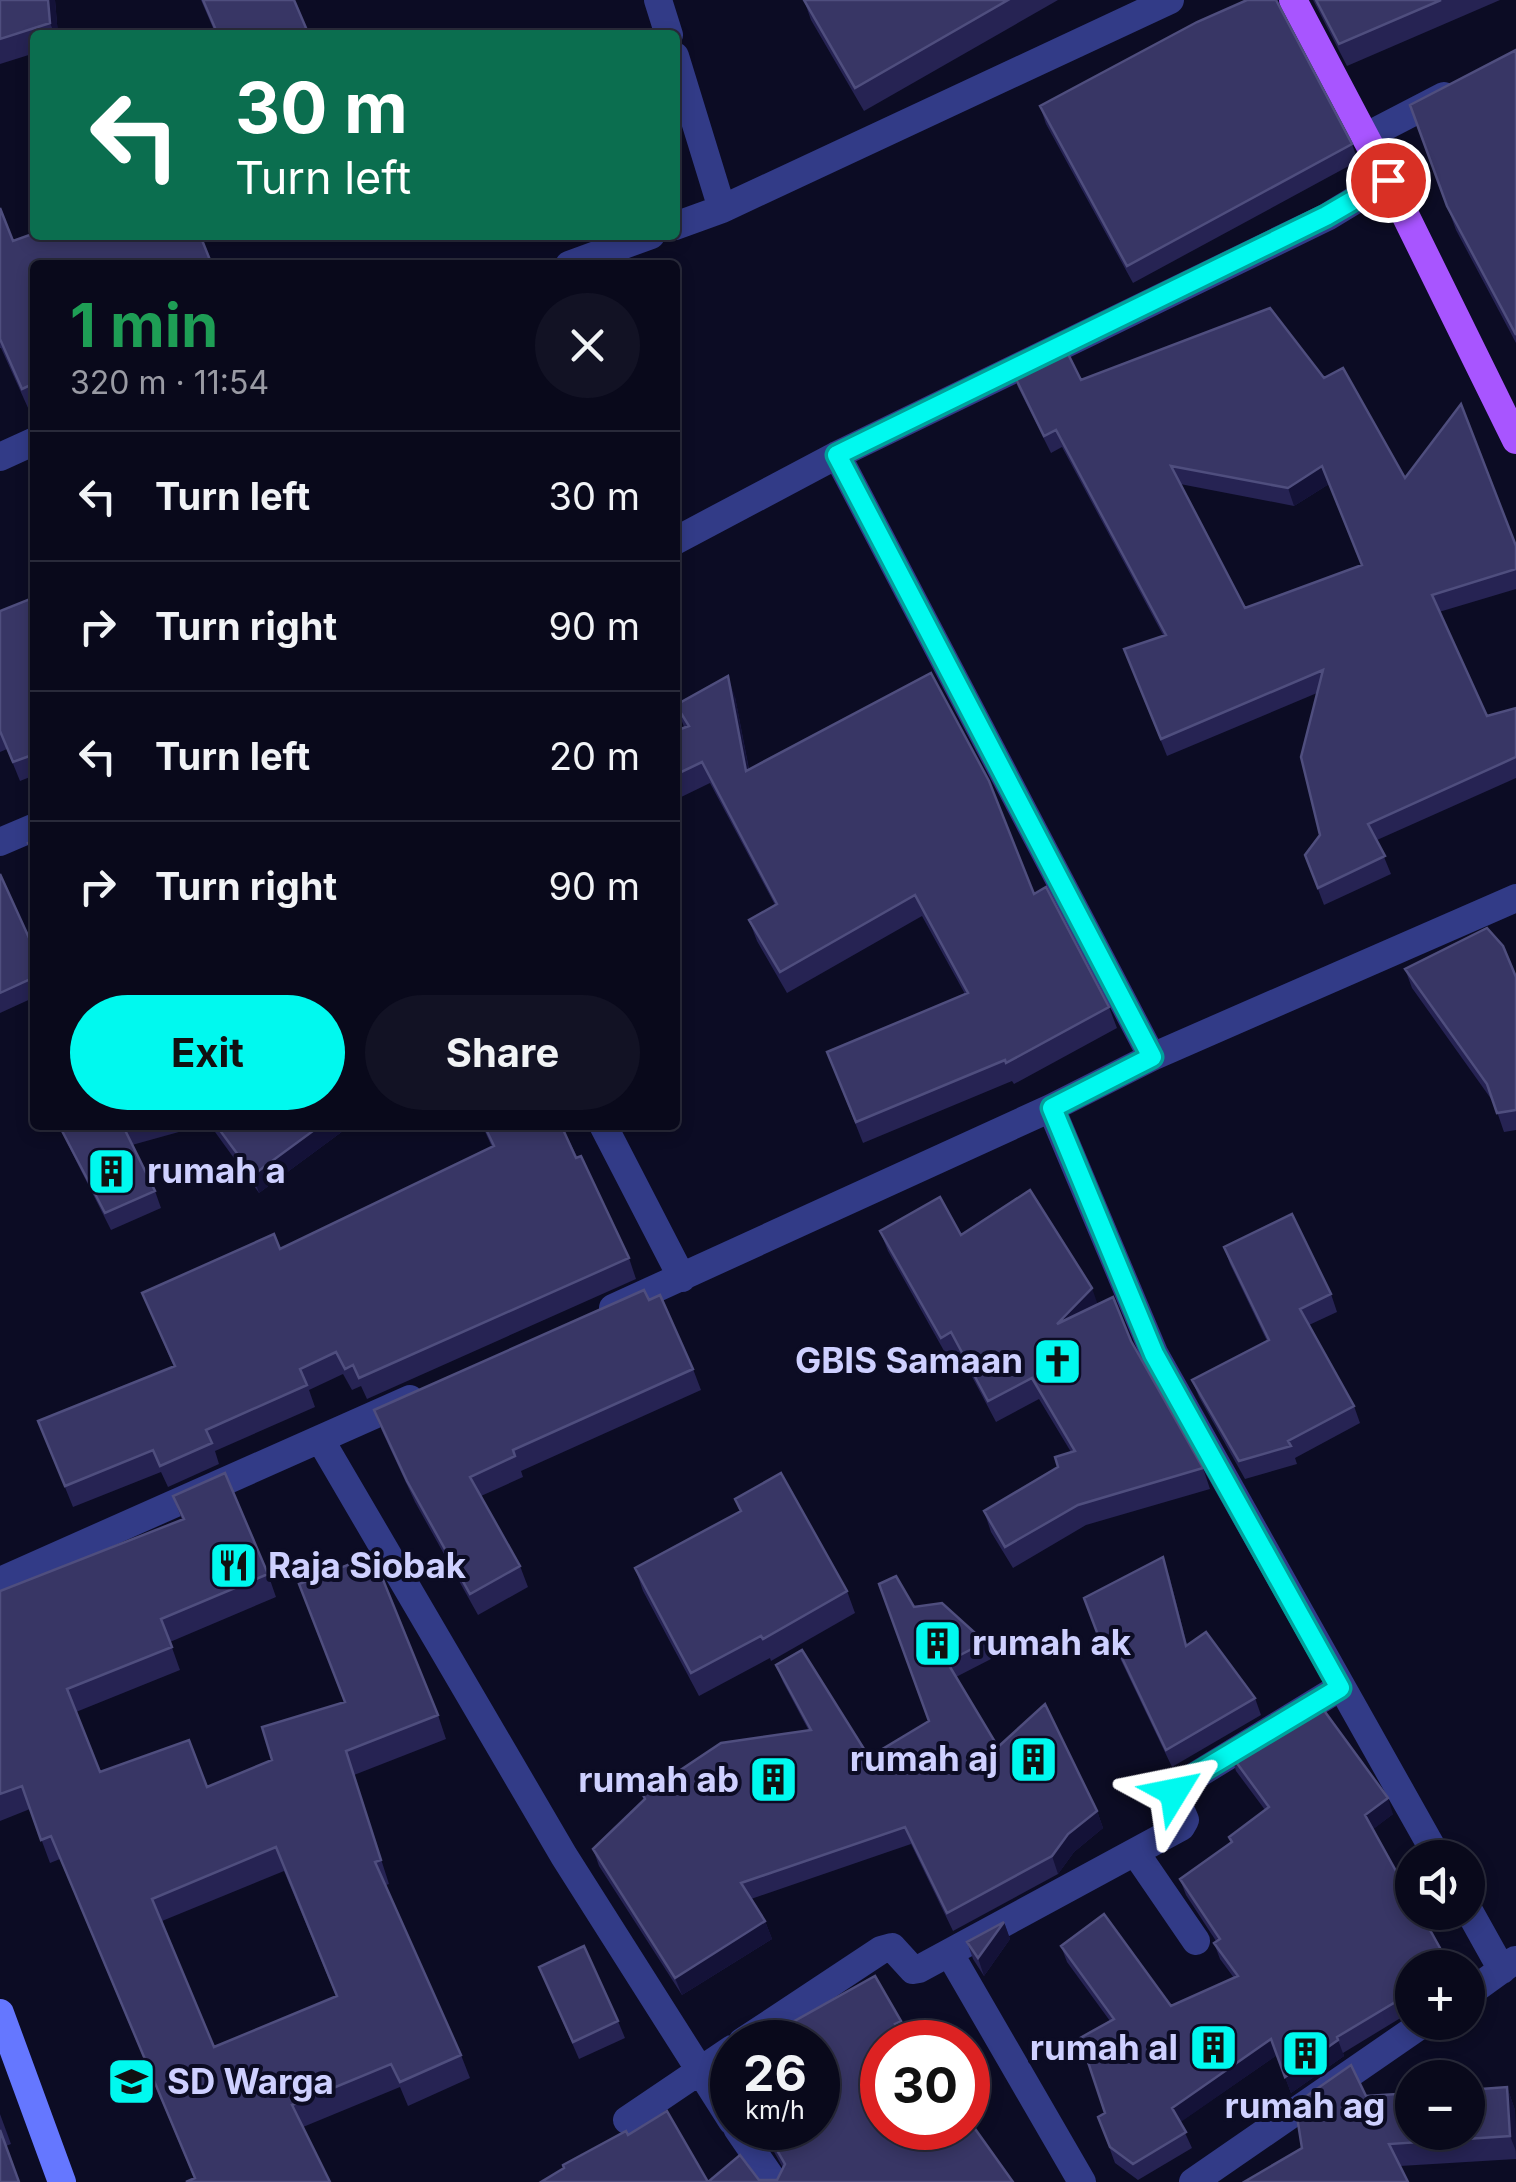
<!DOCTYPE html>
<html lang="en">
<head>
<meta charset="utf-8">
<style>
	:root { --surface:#09091b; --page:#121224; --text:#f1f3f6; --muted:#999aa3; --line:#292a3a; --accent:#00f9ef }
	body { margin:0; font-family:Inter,sans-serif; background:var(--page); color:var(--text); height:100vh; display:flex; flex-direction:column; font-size:38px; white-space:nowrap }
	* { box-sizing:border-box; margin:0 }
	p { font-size:32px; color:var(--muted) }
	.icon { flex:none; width:55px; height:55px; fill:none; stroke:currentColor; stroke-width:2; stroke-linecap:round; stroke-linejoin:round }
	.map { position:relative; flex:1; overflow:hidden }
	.drawer { position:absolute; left:30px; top:260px; width:650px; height:870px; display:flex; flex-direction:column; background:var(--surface); border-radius:10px; box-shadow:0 5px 15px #0003,0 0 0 2px var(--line) }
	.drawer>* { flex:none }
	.banner { position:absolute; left:30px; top:30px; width:650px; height:210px; border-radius:10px; box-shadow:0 5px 15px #0003,0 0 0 2px var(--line); background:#0b6e4f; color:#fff; overflow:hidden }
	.controls { position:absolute; left:1395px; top:1840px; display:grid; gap:20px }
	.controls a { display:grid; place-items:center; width:90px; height:90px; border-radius:50%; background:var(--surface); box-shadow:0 5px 15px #0003,0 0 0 2px var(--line); font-size:50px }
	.speed { position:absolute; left:710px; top:2020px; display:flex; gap:20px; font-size:50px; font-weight:700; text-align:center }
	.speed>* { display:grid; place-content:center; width:130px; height:130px; border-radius:50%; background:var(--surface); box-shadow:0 5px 15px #0003,0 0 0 2px var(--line); line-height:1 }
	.speed small { font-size:25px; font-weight:400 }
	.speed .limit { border:15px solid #d22; background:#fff; color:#111 }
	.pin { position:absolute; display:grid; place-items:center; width:85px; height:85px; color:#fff; margin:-42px; border:5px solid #fff; border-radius:50%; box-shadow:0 2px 10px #0007 }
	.me { position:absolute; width:110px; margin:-55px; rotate:55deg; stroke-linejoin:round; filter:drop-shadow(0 0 8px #0008) }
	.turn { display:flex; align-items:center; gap:35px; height:210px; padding:0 40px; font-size:45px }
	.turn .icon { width:130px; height:130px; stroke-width:2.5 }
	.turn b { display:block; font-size:70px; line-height:85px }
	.round { display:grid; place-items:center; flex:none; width:105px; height:105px; border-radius:52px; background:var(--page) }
	.summary { display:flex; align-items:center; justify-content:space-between; height:170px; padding:0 40px }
	h1 { font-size:60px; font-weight:700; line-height:75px; color:#1e9e55 }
	.button { display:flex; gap:20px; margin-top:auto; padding:20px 40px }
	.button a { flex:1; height:115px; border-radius:60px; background:var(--accent); color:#111; font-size:40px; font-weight:700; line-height:115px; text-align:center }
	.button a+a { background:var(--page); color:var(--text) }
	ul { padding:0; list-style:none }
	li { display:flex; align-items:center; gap:30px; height:130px; padding:0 40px; border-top:2px solid var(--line) }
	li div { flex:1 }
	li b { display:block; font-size:38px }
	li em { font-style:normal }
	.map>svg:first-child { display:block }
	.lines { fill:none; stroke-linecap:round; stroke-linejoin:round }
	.minor { stroke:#323b87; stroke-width:28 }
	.secondary { stroke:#6577ff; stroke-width:28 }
	.primary { stroke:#a855ff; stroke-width:28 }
	.wall { fill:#262353; fill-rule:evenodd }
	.shaded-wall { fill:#141238 }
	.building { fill:#383665; stroke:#4f4e7e; stroke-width:2.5; fill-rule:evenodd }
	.route-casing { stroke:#00a29b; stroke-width:25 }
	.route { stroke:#00f9ef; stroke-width:18 }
	.labels { text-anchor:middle; stroke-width:8; stroke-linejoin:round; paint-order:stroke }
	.poi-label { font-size:35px; font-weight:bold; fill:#ced0ff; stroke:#0c0c24; text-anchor:start }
</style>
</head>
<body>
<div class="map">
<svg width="1516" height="2182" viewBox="0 0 1516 2182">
	<rect width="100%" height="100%" fill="#0c0c24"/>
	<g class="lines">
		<path class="minor" d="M658,0l11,35
			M675,56l47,153
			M1365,137l79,-41
			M675,226l47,-17 448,-209
			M569,265l82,-30
			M837,455l315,602
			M0,457l35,-16
			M675,541l162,-86 490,-238 61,-37
			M0,842l35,-15
			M1051,1108l103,245 284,505
			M603,1125l79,153
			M613,1308l438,-200 101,-51 364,-159
			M320,1439l244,417 168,265
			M0,1581l410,-182
			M1135,1852l61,89
			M1468,1909l34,61
			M950,1954l132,228
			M1468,1994l47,-34
			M742,2042l139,-92 11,-3 21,23 6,-1 262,-142 4,-7 -11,-26 3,-7 162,-99
			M627,2120l105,-71
			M737,2128l37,54
			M1193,2182l232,-160"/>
		<path class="secondary" d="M0,2013l62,169"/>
		<path class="primary" d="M1293,0l95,180 128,260"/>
	</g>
	<path class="wall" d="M0,0h55l3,35h-23v18l-35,11z
		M201,0h93l15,35h-93z
		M804,0h254l-194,111 -53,-91z
		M1313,0h187l-153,66z
		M1516,50v293l-60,-113 -46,-125z
		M1040,106l312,38 6,17 -225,122 -87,-159z
		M0,208l13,33 22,24v153l-2,1 -32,-71h-1z
		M1011,369l70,11 243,-2 81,100 111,68v43l-77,23 48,104 29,-8v70l-139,62 14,34 -67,31 -19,-50 15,-20 -3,-142 -150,63 -43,-107 39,-14 -101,-188 -11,6 -33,-66zM1180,484l114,22 35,-22 33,82 -117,42z
		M35,597v178l-15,6 -13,-32 -7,3v-141z
		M735,697l14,72 285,125 75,113 8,21 -103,56 -2,-3 -149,62 -36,-91 138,-58 -43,-78 -135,77 -30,-52 -8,-21 26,-15 -65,-122 -35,17v-69l9,-4 -8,-22z
		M35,839v23l-7,-19z
		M0,874l35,77v46l-35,16z
		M1405,969l111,8v153l-12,2 -10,-29 -82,-115z
		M58,1125h146l-72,20 23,46 6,17 -50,22z
		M210,1125h136l1,3 -88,65z
		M482,1125h79l68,133 7,21 -269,120 -6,-13 -9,4 -9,-16 -34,16 6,17 -100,44 4,13 -51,23 -7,-15 -88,35 -35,-86 136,-54 -32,-74 138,-44 212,-102z
		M880,1231l81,4 137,69 33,37 72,127 7,21 -124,36 -73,43 -22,-36 -7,-21 74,-44 13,-15 -32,-53 -43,23 -37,-70 -11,6 -60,-107z
		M1224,1247l107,47 6,18 -28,13 45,81 6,17 -65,35 2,6 -52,15 -46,-82 -7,-17 75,-39 -37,-77z
		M649,1300l44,69 8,21 -180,81 2,6 -42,19 39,70 8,21 -50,28 -63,-113 -33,-71 -8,-21z
		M173,1496l95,78 8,23 -106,45 10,28 -104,42 24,60 107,15 231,-72 8,24 -92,36 35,109 -3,1 75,170 9,23 -62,28 -8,-19 -97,40 -109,51 -134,-319 -10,4 -20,-54 -30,12v-230l182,-71zM284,1871l52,125 -122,51 -52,-126z
		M735,1499l112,92 8,22 -84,48 -1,-3 -71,38 -56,-105 -8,-23 105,-56z
		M1169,1575l18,70 68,53 6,17 -89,52 -54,-113 -10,6 -24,-62z
		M914,1607l71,35 6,17 -35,18 42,70 99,64 6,17 -29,24 -16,22 -105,57 -42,-87 -160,55 14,22 7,18 -90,56 -83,-129 -6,-17 51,-49 -1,-5 166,-64 -26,-49 -7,-17 93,92 60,-36z
		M1281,1733l112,81 -20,15 77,139h-38v43l-69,42 1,3 -53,37 -14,-38 -97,67 12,26 -54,32 -23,-17 -17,-46 7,-4 5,-92 -43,-59 -6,-16 110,60 63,-28 -14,-19 -6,-16 2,-2 -30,-46 -6,-16 51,-36 -2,-6 36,-27 -29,-39 -5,-16z
		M1004,1922l6,17 -26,37 -11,-17 -6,-17z
		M539,1967l79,54 7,17 -46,21z
		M901,2021l6,17 -25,4 131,140 -254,-2h18l6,-12 -10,-18 -6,-17 3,-3 -2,-2h50v-86z
		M1507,2087l8,23 1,49 -116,7 -98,-18 64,-52z
		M0,2114l11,30 -5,2 -6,36z"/>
	<path class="shaded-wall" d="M48,0h7l3,35h-3l-5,-12z
		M1322,466l7,18 -35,22 -6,-18z
		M728,676l7,21 18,95 -7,-21z
		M321,1125h25l1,3 -88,65 -6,-18z
		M1092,1288l7,20 -42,16z
		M1163,1557l6,18 23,89 -6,-18z
		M1388,1798l5,16 -22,17 -6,-16z
		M1097,1811l6,17 -29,24 -16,22 -6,-18 16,-22z
		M765,1921l7,18 -90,56 -7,-17z
		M1004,1922l6,17 -26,37 -6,-18z
		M1271,2039l6,16 -99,69 -6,-16z
		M1338,2040l6,16 -53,37 -6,-16z
		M1507,2087l8,23 1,41 -6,-15z"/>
	<path class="building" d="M0,0h48l2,23 -50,16z
		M203,0h91l15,35h-91z
		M804,0h204l-153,88z
		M1247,0h29l76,144 -225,122 -87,-160 157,-84z
		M1316,0h125l-102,44z
		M1516,50v285l-69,-129 -37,-101z
		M0,208l13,33 22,-8v2h165l12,30h-177v118l-13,6 -22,-50z
		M1270,308l54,70 19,-10 62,110 56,-74 55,142v23l-84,26 55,121 29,-8v49l-148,67 17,32 -67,32 -13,-33 15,-20 -19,-78 22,-87 -162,69 -37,-90 42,-14 -110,-205 -12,6 -33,-67 52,-25 18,36zM1171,466l117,22 34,-22 40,99 -117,43z
		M35,597v157l-22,8 -13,-31v-120z
		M931,673l58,108 45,113 12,-7 63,120 -103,56 -1,-3 -149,62 -29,-70 141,-59 -53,-98 -135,77 -31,-52 28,-16 -75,-142 -27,13v-44l14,-5 -13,-21 52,-29 18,95z
		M35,839v13l-7,-9z
		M0,874l35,77v26l-35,16z
		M1487,928l16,18 13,31v133l-19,3 -10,-29 -82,-115z
		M59,1125h75l-10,3 31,63 -50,22z
		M216,1125h105l-68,50z
		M484,1125h77l15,33 5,-2 48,102 -270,120 -6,-13 -8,4 -9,-17 -36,17 7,16 -101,45 6,13 -52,23 -7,-16 -88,36 -27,-65 137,-55 -33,-73 132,-59 6,15 214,-103z
		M1030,1190l62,98 -35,36 56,-27 18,44 72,127 -125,37 -73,42 -21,-36 74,-44 -3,-10 20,-6 -43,-73 -44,23 -37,-69 -10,6 -61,-107 60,-34 21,38z
		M1292,1214l39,80 -31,15 54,97 -66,35 3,5 -52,15 -47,-81 77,-40 -45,-93z
		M644,1290l5,10 11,-5 33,74 -180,81 2,6 -45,21 50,89 -50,28 -63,-113 -33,-71z
		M225,1473l43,101 -107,45 11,28 -105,42 33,83 89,-32 18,47 65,-27 -10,-33 83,-25 -46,-118 74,-29 65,160 -92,36 35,109 -6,2 86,193 -61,27 -9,-18 -99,41 38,77h-144l9,-4 -144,-342 -10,4 -19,-54 -22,8v-203l184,-72 -11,-23zM276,1847l61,149 -123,51 -62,-148z
		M781,1473l66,118 -84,48 -2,-3 -70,37 -56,-105 106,-57 -6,-12z
		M1163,1557l23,89 20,-14 49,66 -89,52 -54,-113 -11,6 -17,-45z
		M896,1576l18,31 28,-4 43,39 -38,20 51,85 47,-43 52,107 -29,23 -16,22 -105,57 -42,-86 -164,56 24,38 -90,57 -82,-129 52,-50 -2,-4 78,-52 90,-13 -35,-65 26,-15 67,107 60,-36 -50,-137z
		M1320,1705l68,93 -23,17 47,85v12h8l30,54 -1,2h-37v24l-75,45 1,3 -53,37 -14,-38 -99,69 14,24 -53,32 -23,-17 -12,-30 7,-4 -25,-75 34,-19 -53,-73 43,-32 67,92 67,-30 -24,-33 6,-4 -40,-60 52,-37 -3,-5 40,-30 -38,-52 45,-28 5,6z
		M1004,1922l-26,36 -11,-16z
		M584,1946l34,75 -45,21 -34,-75z
		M875,1976l26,45 -6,3 14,18h-27v86h86v-9l45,63h-305l32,-27 19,25h18l8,-16 -18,-31 5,-5h46v-86h-61z
		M1351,2065l15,31 46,-3v39h56v-42l39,-3 3,49 -121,8 19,38h-164l58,-34 -7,-44z
		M667,2111l41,71h-167l23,-14 -1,-3 63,-34 2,4z
		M0,2130l19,52h-19z"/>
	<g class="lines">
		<defs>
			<path id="route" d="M1174,1792l9,-10 157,-94 -186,-334 -102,-246 100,-51 -315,-602 489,-239 62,-36"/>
		</defs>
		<use href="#route" class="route-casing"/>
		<use href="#route" class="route"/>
	</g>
	<defs>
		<symbol id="building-square" viewBox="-11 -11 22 22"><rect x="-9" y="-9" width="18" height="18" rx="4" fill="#00f9ef" stroke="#0c0c24"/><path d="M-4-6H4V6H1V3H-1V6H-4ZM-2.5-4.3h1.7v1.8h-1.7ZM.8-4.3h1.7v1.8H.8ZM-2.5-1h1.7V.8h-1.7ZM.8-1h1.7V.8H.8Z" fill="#111"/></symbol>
		<symbol id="church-square" viewBox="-11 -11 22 22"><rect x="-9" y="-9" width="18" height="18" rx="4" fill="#00f9ef" stroke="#0c0c24"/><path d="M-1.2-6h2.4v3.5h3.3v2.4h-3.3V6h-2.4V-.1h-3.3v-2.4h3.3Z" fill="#111"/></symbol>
		<symbol id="restaurant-square" viewBox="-11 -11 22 22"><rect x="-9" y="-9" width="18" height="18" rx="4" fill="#00f9ef" stroke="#0c0c24"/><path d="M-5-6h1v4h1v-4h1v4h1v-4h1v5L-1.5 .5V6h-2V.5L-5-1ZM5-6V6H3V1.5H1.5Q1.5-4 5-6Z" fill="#111"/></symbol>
		<symbol id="school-square" viewBox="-11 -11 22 22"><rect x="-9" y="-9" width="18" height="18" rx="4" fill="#00f9ef" stroke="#0c0c24"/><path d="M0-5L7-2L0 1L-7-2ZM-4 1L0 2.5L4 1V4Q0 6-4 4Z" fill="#111"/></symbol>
	</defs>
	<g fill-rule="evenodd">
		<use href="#building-square" x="84" y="1144" width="55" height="55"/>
		<use href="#church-square" x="1030" y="1334" width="55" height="55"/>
		<use href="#restaurant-square" x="206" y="1538" width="55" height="55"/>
		<use href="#building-square" x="910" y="1616" width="55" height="55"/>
		<use href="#building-square" x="1006" y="1732" width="55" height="55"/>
		<use href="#building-square" x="746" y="1752" width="55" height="55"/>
		<use href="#building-square" x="1186" y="2020" width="55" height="55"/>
		<use href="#building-square" x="1278" y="2026" width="55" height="55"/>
		<use href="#school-square" x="104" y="2054" width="55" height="55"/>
	</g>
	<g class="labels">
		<g class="poi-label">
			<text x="147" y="1183">rumah a</text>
			<text x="1023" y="1373" text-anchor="end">GBIS Samaan</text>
			<text x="268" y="1578">Raja Siobak</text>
			<text x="972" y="1655">rumah ak</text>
			<text x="998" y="1771" text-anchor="end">rumah aj</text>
			<text x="739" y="1792" text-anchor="end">rumah ab</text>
			<text x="1178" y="2060" text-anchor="end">rumah al</text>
			<text x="167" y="2094">SD Warga</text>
			<text x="1305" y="2118" text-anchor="middle">rumah ag</text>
		</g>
	</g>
</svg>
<div class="controls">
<a><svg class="icon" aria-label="sound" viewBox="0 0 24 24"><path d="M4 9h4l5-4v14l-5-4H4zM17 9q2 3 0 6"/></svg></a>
<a>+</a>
<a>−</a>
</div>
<div class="speed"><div>26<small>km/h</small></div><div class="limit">30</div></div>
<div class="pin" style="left:1388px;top:180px;background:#d93025"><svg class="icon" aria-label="arrive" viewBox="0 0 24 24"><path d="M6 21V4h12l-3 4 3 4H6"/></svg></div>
<svg class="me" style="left:1174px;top:1792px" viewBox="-20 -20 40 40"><path d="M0-17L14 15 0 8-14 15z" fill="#00f9ef" stroke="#fff" stroke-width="4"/></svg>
<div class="banner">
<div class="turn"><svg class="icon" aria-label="left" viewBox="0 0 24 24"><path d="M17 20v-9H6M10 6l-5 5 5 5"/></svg><div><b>30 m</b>Turn left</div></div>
</div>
<section class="drawer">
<div class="summary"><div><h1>1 min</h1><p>320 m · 11:54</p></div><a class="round"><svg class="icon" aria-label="close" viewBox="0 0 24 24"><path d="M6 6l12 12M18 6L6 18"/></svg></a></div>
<ul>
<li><svg class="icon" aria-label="left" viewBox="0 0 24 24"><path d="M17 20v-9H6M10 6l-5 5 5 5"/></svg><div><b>Turn left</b></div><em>30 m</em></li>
<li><svg class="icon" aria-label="right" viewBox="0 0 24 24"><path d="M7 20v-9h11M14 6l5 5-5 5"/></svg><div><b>Turn right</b></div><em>90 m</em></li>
<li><svg class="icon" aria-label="left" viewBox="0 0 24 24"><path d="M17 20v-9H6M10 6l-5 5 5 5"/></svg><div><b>Turn left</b></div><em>20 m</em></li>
<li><svg class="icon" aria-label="right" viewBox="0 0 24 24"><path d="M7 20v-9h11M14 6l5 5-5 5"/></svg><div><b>Turn right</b></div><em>90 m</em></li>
</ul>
<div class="button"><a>Exit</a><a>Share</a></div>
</section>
</div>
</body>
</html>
